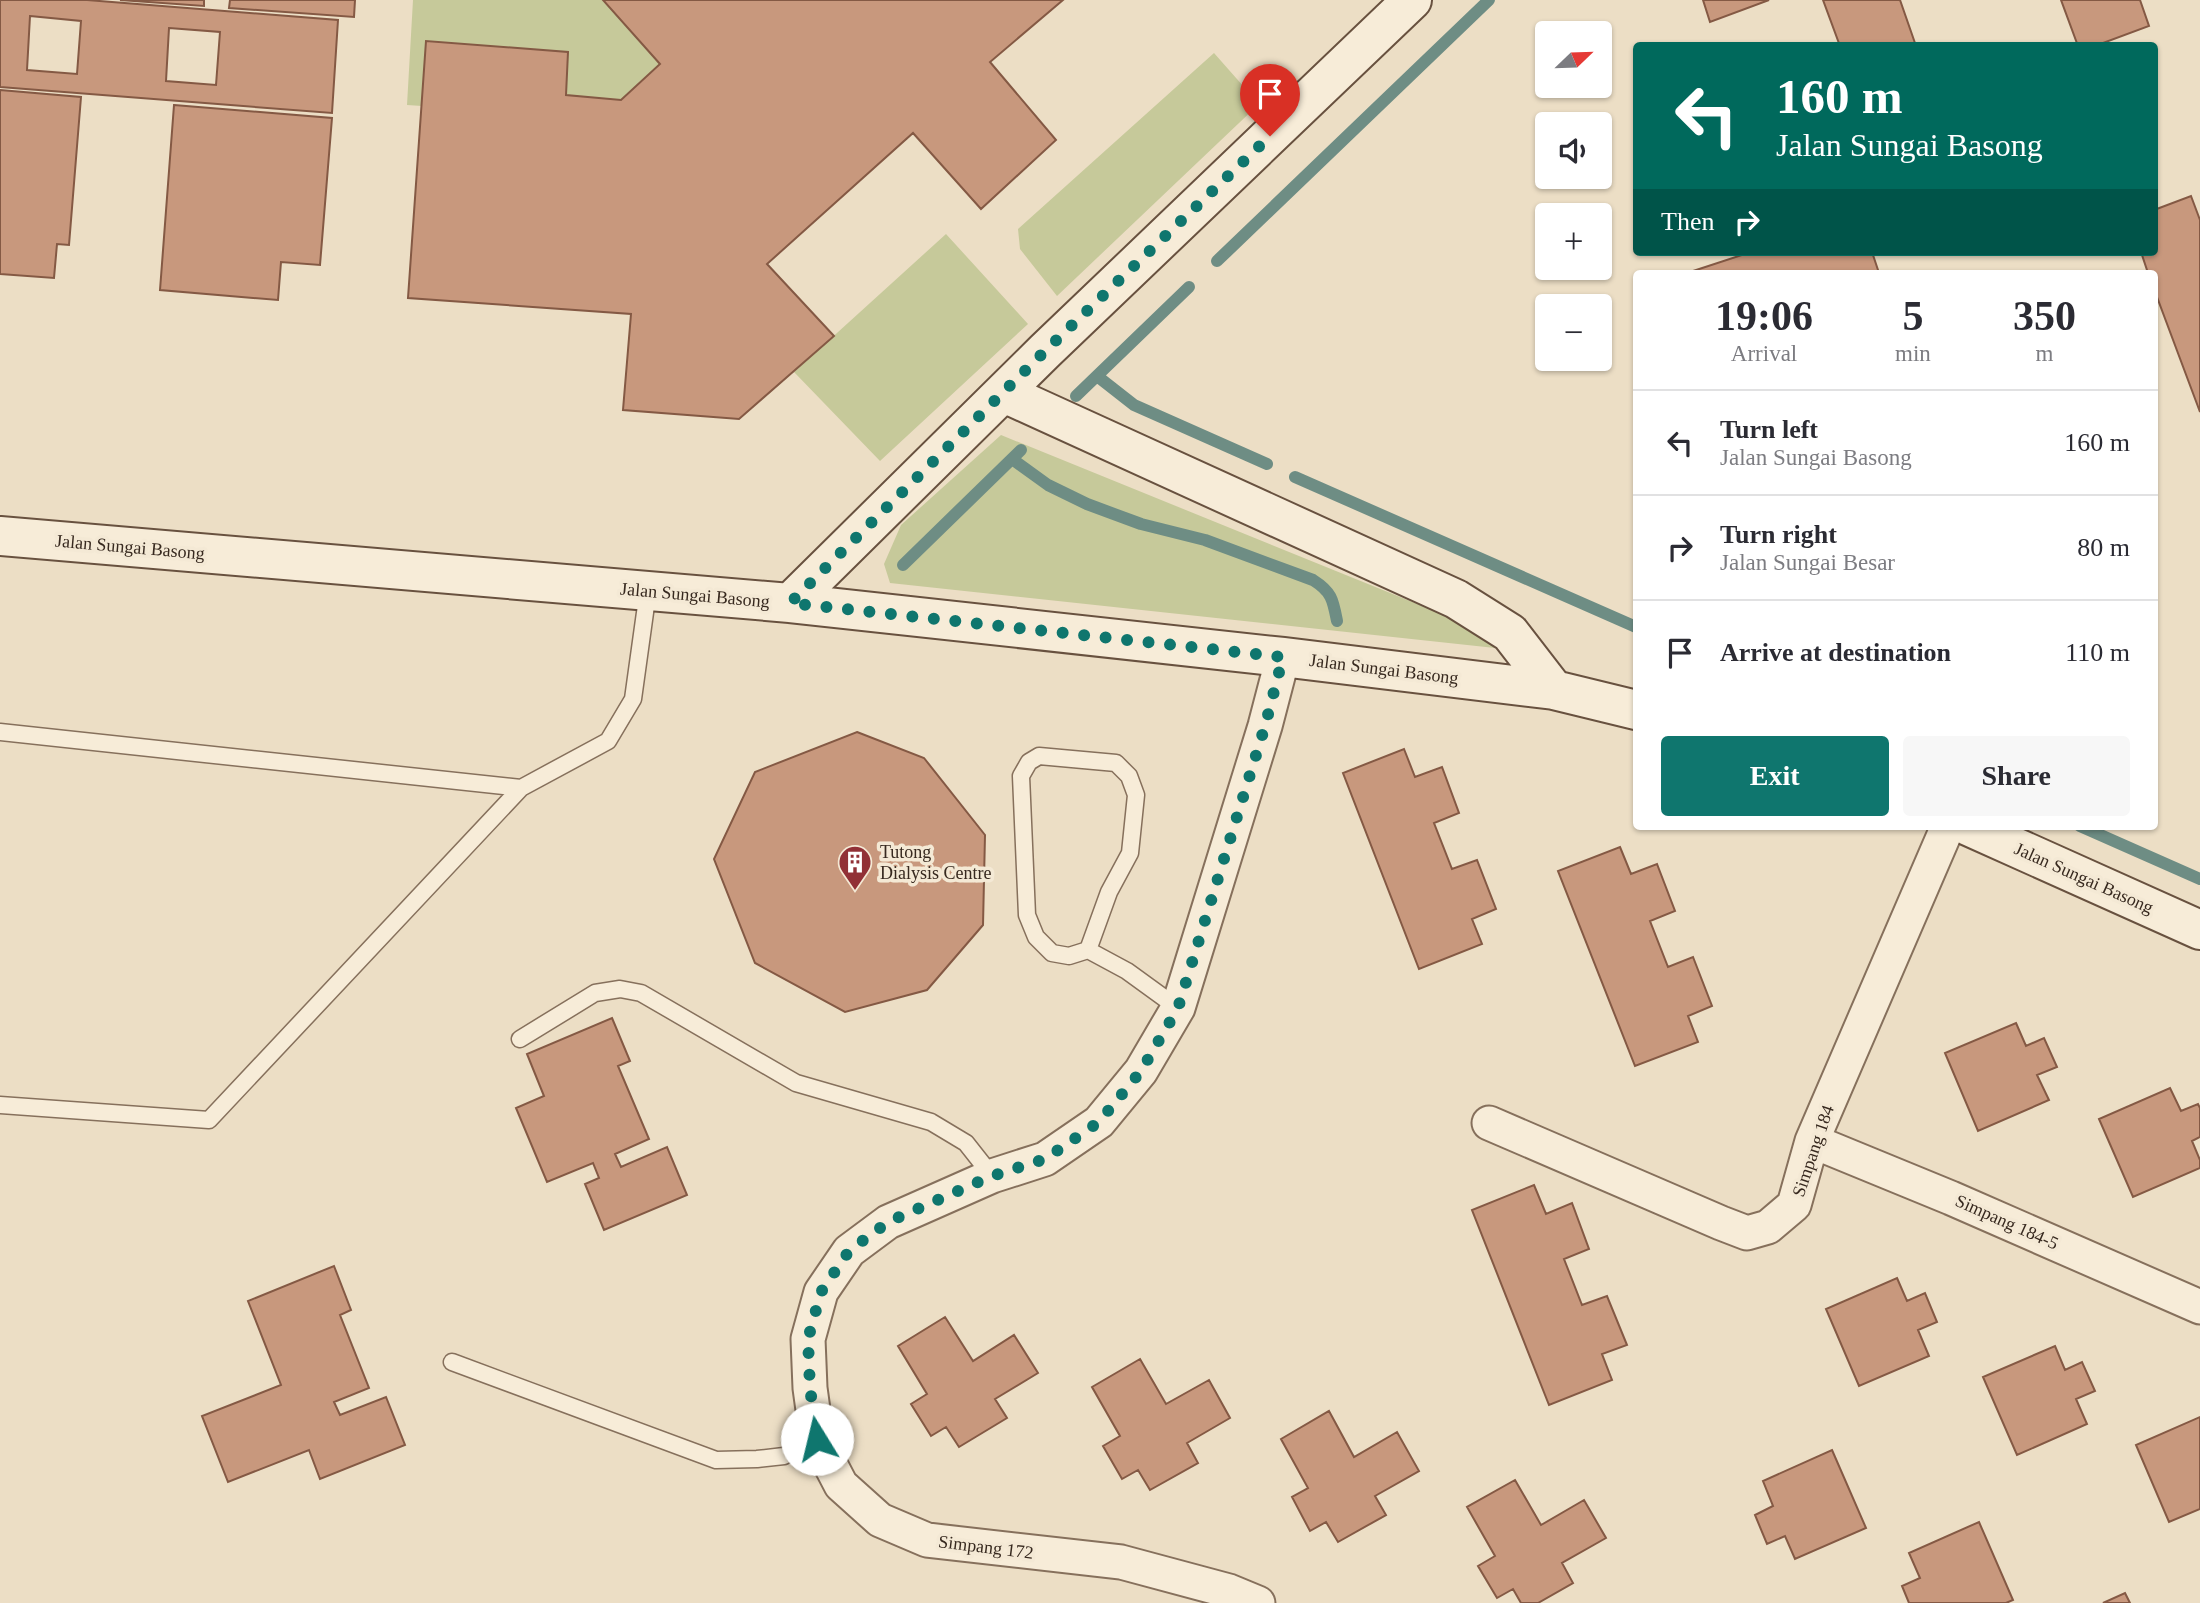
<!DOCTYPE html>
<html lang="en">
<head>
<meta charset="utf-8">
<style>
	:root { --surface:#fff; --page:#f7f7f7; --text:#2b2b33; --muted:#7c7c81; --line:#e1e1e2; --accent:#0f766e }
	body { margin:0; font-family:Georgia,serif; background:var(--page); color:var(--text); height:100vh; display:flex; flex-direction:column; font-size:26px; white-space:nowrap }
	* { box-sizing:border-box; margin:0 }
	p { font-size:23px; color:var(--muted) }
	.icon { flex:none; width:38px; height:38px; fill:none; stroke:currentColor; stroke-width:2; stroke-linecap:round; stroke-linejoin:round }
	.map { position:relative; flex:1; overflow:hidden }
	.details { position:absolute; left:1633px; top:270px; width:525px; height:560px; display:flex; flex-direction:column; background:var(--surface); border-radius:7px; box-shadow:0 2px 5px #0004 }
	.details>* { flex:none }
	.guide { position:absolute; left:1633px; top:42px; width:525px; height:214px; border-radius:7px; box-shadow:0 2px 5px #0004; background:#00695c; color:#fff; overflow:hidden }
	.needle { width:46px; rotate:67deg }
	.tools { position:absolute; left:1535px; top:21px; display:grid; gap:14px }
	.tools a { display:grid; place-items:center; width:77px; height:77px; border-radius:7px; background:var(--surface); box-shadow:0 2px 5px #0004; font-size:35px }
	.pin { position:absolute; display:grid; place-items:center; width:60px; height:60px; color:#fff; margin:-72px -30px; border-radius:50% 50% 50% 0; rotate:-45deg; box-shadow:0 0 7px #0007 }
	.pin .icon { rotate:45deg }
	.me { position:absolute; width:77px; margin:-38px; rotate:351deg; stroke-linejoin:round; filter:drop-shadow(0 0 5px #0008) }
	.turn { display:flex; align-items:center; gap:24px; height:147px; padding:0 28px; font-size:32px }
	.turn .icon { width:91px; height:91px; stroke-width:2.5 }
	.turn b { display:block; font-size:49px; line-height:60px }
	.then { display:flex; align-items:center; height:66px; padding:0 28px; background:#0003; gap:14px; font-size:26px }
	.eta { display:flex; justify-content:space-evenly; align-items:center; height:119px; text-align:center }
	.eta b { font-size:42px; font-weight:600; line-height:49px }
	.primary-button { display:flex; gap:14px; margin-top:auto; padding:14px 28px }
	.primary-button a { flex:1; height:80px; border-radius:7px; background:var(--accent); color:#fff; font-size:28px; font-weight:600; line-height:80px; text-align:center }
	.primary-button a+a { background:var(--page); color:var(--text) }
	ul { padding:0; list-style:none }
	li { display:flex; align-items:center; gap:21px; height:105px; padding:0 28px; border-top:2px solid var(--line) }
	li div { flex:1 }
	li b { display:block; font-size:26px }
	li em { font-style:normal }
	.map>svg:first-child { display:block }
	.green { fill:#c6c99a }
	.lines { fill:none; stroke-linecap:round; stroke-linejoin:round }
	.stream { stroke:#6e8d84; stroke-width:12 }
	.building { fill:#c8987d; stroke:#845944; stroke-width:2; fill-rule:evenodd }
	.lane-casing { stroke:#86705c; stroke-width:19 }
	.street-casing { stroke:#86705c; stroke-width:37 }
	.secondary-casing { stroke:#68513f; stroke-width:42 }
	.lane { stroke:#f7ecd8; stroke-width:16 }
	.street { stroke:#f7ecd8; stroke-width:33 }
	.secondary { stroke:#f7ecd8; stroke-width:38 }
	.route { stroke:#0f766e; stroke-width:12; stroke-dasharray:0 21.6 }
	.labels { text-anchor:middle; stroke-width:7; stroke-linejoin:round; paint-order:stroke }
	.street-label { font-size:18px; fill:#37291f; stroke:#f4e9d5 }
	.poi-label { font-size:18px; fill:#37291f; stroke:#f4e9d5; text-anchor:start }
</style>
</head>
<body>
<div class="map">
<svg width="2200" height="1603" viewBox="0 0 2200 1603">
	<rect width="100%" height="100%" fill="#ecdec5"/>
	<path class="green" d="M413,0h190l57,64 -39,36 -55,-5 1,-43 -141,-11 -4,65 -15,-1z
		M1214,53l45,51 -202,192 -37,-47 -2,-20z
		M946,234l82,90 -148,137 -86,-89z
		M1001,435l478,194 16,19 -605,-65 -6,-19 17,-39z"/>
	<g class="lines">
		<path class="stream" d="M1217,261l272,-261
			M1097,376l37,29 133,59
			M1076,396l113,-109
			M1012,459l36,26 39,19 54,20 64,16 108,40c19,12 20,20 24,41
			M1295,477l341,150
			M903,565l118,-115
			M2080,826l120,53"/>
	</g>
	<path class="building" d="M0,0h87l251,20 -6,93 -332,-26zM30,16l51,5 -4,53 -50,-4zM169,28l51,4 -4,53 -50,-4z
		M120,0h84v6z
		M230,0h125l-1,17 -125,-9z
		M603,0h460l-73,62 66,78 -75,69 -68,-76 -146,131 67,72 -95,83 -116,-9 8,-96 -223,-16 18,-257 142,11 -2,43 55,5 39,-36z
		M1703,0h66l-59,22z
		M1823,0h77l16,46h-76z
		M2061,0h79l9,26 -54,20h-17z
		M0,90l81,7 -12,148 -12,-1 -3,34 -54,-4z
		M174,105l158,13 -12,147 -39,-3 -3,38 -118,-10z
		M2191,196l9,24v192l-46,-123v-16h-6l-7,-21h13v-42z
		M1751,252h121l7,21h-192z
		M857,732l67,26 61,77 -2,90 -56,65 -82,22 -90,-49 -41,-104 41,-87z
		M1404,749l11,28 27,-10 17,46 -25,10 18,46 25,-9 19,49 -24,10 10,25 -63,25 -76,-196z
		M1620,847l11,27 26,-10 18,47 -25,10 18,46 25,-10 19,49 -24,10 10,26 -63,24 -77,-195z
		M612,1018l18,43 -12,5 31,73 -34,15 6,13 46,-20 20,48 -83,35 -19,-46 14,-6 -6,-15 -46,19 -31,-74 28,-12 -17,-42z
		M2016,1023l10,23 18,-8 13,29 -20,8 12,25 -71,31 -33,-78z
		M2170,1088l11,23 17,-7 2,4v29l-8,4 8,19v8l-67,29 -34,-78z
		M1534,1185l12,29 26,-11 17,46 -25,10 18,46 25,-9 20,49 -25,9 10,26 -63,25 -77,-195z
		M334,1266l17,44 -11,5 29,73 -35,14 6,13 46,-18 19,48 -85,34 -11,-29 -81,32 -26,-66 79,-31 -33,-84z
		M1897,1278l10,23 18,-8 12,29 -19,8 11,26 -70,30 -33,-77z
		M945,1317l28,44 41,-26 24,38 -43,26 12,19 -48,29 -13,-20 -15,9 -20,-32 16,-10 -29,-48z
		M2055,1346l10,24 17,-8 13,29 -19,8 11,25 -70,31 -34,-78z
		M1140,1359l26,45 43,-24 21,38 -43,25 11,20 -48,27 -12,-20 -16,9 -19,-33 17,-10 -28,-49z
		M1329,1411l25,46 43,-25 22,39 -44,25 11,19 -48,27 -12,-20 -16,9 -18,-34 16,-9 -27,-49z
		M2200,1417v92l-31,13 -33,-77z
		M1832,1450l34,78 -71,31 -10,-23 -18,8 -12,-29 18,-9 -10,-25z
		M1515,1480l26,45 43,-25 22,38 -44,25 11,20 -35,20h-17l-8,-14 -16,9 -19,-32 17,-10 -28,-49z
		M1979,1522l34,78 -7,3h-97l-7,-17 18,-8 -11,-25z
		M2125,1593l5,10h-27z"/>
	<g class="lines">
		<defs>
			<path id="lane" d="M0,732l521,56 -312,332 -209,-15
				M521,788l87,-47 25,-42 15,-108
				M1088,950l21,-58 21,-39 6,-58 -7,-19 -13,-13 -77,-7 -10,6 -8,14 6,139 9,22 16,16 17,3 19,-6 39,21 51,37
				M520,1039l75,-46 25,-4 21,4 155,90 135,39 35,21 26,33
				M452,1362l264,98 41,-1 27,-3 33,-17"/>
			<path id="street" d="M1489,1123l232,100 26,10 21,-6 26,-22 18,-64 136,-315
				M1812,1141l139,57 249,109
				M1258,1603l-29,-12 -108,-29 -194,-22 -47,-20 -39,-35 -24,-46 -7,-51 -2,-49 13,-47 28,-41 39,-29 104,-46 53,-17 54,-37 42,-51 37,-63 87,-282 18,-69"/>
			<path id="secondary" d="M1004,393l452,206 54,34 44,57
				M0,536l790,67 493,54 271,33 82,20
				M790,603l255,-252 367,-351
				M1968,826l232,104"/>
		</defs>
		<use href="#lane" class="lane-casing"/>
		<use href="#street" class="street-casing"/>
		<use href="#secondary" class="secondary-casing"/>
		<use href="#lane" class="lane"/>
		<use href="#street" class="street"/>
		<use href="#secondary" class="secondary"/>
	</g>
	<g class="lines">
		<path class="route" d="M817,1439l-7,-51 -2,-49 13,-47 28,-41 39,-29 104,-46 53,-17 54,-37 42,-51 37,-63 87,-282 18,-69 -493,-54 255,-252 225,-215"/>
	</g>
	<defs>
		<symbol id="building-pin" viewBox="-11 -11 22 30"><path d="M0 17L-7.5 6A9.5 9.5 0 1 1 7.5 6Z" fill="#913036" stroke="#f4e9d5"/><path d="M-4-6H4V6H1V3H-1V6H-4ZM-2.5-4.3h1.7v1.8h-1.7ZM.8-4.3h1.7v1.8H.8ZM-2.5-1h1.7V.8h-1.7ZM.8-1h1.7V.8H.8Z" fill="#fff"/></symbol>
	</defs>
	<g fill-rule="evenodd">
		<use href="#building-pin" x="836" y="843" width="38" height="52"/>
	</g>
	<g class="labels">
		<g class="street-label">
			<text transform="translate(130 547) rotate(5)" y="6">Jalan Sungai Basong</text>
			<text transform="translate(695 595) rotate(5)" y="6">Jalan Sungai Basong</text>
			<text transform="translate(1384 669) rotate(7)" y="6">Jalan Sungai Basong</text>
			<text transform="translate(2084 878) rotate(24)" y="6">Jalan Sungai Basong</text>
			<text transform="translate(1813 1151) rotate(-71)" y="6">Simpang 184</text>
			<text transform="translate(2007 1222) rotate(24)" y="6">Simpang 184-5</text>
			<text transform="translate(986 1547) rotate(7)" y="6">Simpang 172</text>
		</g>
		<g class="poi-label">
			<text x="880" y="858">Tutong<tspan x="880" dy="21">Dialysis Centre</tspan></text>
		</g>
	</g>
</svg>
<div class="tools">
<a><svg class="needle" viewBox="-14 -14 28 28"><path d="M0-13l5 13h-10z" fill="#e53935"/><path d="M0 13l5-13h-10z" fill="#7c7c81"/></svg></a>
<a><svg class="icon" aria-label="sound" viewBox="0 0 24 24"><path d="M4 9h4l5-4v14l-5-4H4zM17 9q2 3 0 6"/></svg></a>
<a>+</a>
<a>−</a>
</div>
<div class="pin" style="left:1270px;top:136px;background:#d93025"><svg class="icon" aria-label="arrive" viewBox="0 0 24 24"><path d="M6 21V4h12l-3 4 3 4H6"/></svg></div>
<svg class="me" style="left:817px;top:1439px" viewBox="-20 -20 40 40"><circle r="19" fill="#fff"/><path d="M0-13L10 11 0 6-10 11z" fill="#0f766e"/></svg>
<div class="guide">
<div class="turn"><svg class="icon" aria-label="left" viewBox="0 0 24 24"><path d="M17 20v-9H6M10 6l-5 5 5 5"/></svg><div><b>160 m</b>Jalan Sungai Basong</div></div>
<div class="then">Then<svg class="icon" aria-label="right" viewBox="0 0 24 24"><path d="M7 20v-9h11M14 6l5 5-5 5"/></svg></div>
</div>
<section class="details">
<div class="eta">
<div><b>19:06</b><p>Arrival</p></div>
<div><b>5</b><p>min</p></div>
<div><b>350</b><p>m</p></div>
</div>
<ul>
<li><svg class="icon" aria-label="left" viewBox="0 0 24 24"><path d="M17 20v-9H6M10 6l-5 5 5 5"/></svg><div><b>Turn left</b><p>Jalan Sungai Basong</p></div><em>160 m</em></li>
<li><svg class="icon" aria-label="right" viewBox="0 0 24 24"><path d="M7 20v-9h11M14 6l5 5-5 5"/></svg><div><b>Turn right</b><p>Jalan Sungai Besar</p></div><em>80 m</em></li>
<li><svg class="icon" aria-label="arrive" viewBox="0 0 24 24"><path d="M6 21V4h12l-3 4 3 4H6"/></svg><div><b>Arrive at destination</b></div><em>110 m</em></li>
</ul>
<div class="primary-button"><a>Exit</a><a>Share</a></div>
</section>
</div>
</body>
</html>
